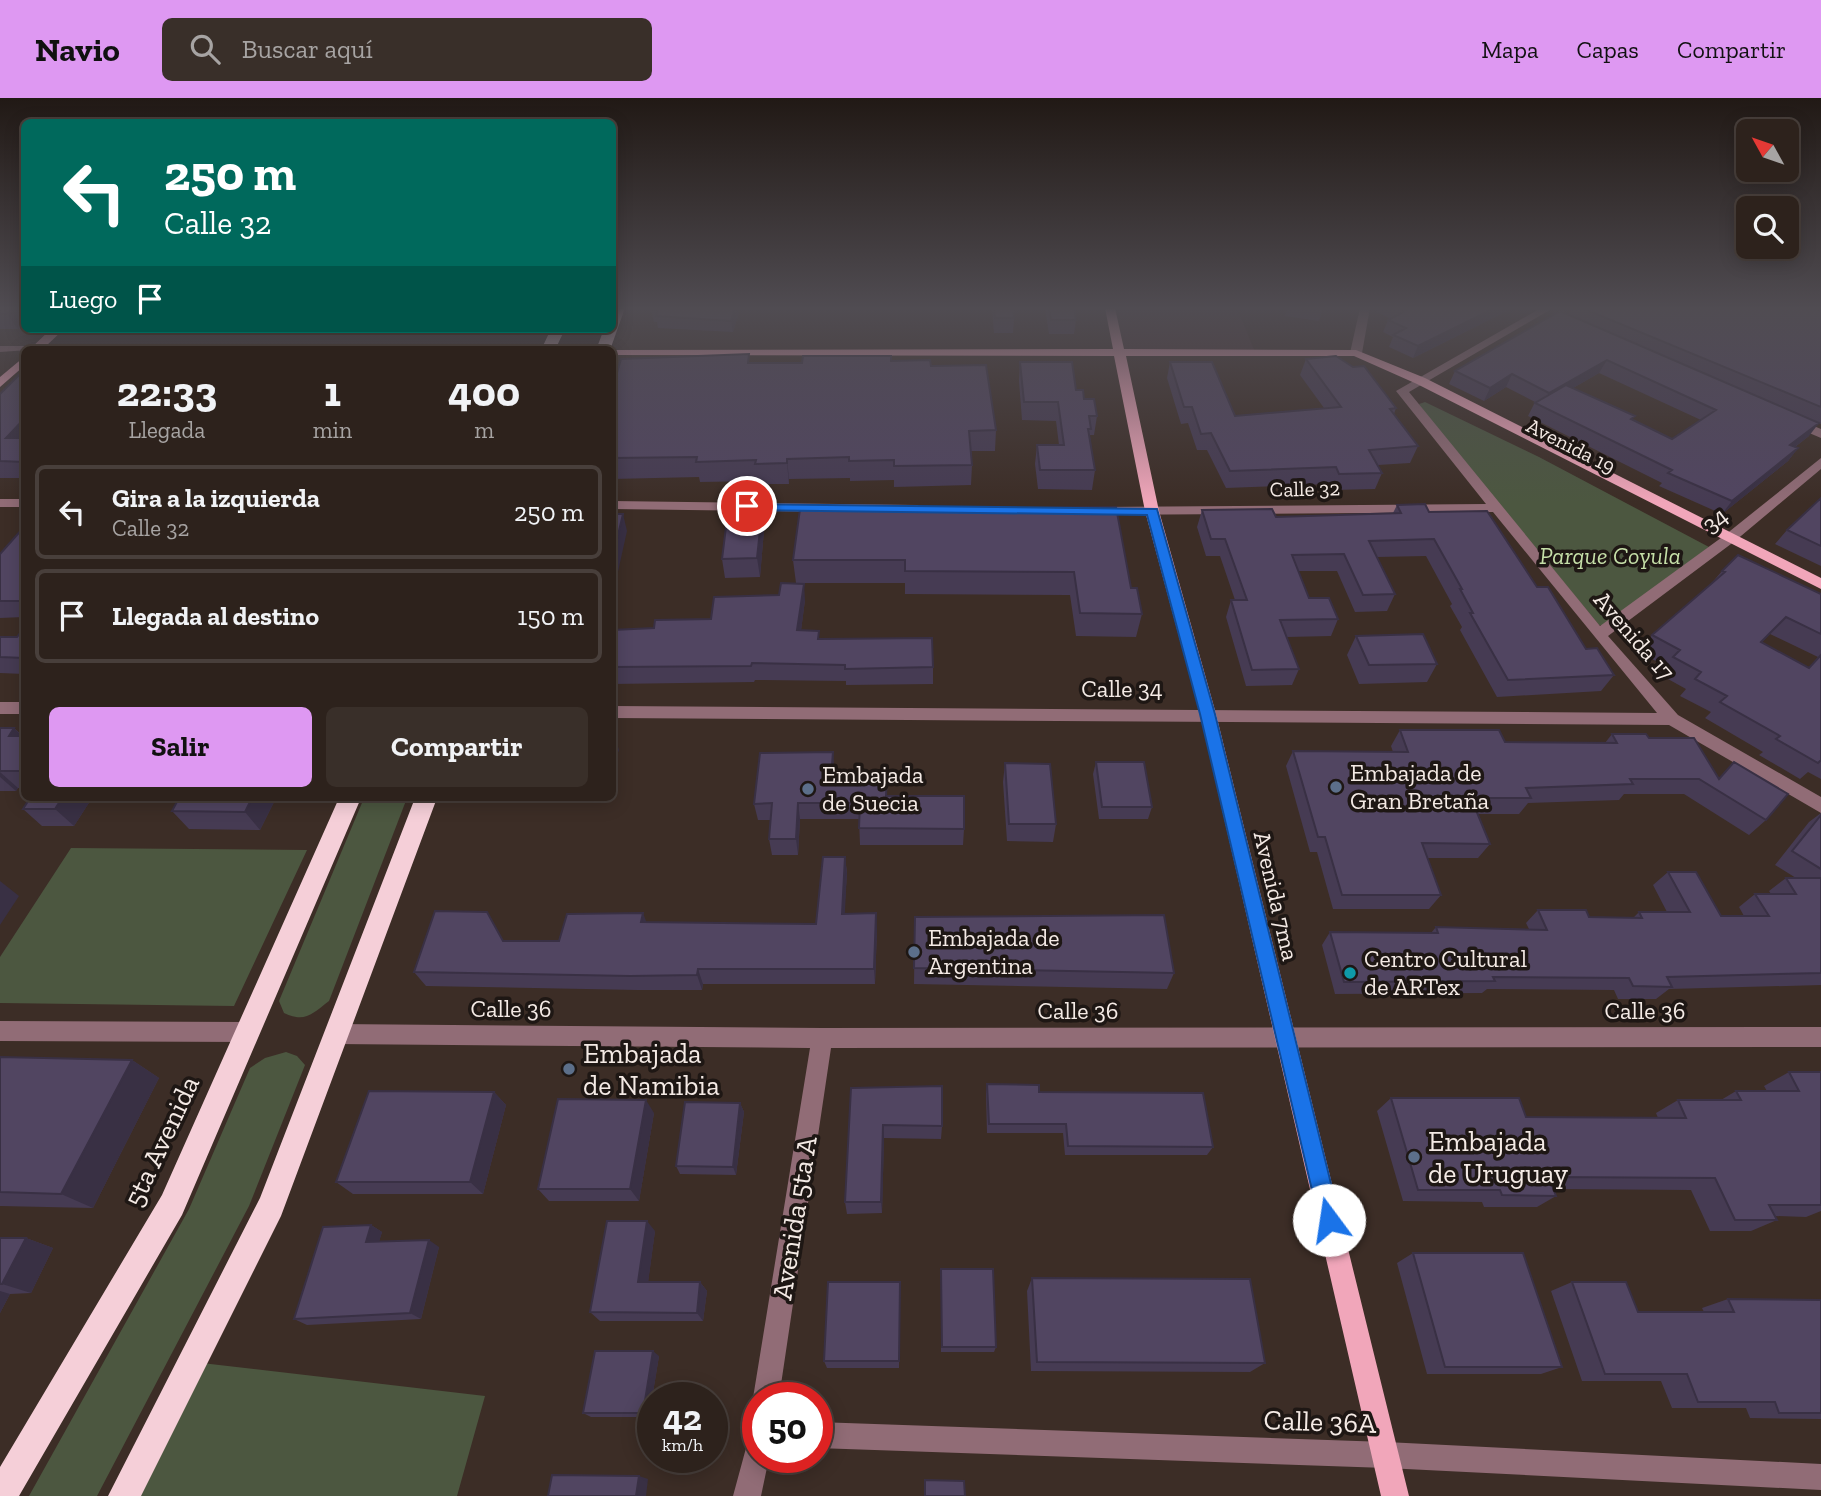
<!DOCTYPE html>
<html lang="es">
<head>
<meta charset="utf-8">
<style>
	:root { --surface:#2d221c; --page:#392f29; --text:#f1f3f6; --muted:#a7a4a3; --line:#483f3b; --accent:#de98f2 }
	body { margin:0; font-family:"Zilla Slab",serif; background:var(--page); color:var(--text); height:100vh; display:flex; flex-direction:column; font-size:26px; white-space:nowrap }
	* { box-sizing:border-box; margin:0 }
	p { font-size:23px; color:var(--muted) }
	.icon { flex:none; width:38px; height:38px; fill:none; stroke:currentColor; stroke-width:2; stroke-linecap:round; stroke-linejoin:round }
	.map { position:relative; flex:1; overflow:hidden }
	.side { position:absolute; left:21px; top:248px; width:595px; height:455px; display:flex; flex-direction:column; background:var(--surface); border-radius:10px; box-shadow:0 4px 18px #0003,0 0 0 2px var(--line) }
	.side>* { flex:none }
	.guide { position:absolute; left:21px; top:21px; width:595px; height:214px; border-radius:10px; box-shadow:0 4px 18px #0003,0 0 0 2px var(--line); background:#00695c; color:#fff; overflow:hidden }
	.needle { width:46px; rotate:310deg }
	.controls { position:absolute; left:1736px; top:21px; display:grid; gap:14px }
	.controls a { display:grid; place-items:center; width:63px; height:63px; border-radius:10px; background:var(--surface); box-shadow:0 4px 18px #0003,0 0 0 2px var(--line); font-size:35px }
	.speed { position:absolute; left:637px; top:1284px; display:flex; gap:14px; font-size:35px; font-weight:700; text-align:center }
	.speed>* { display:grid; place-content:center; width:91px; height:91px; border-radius:50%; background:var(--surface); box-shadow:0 4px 18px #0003,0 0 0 2px var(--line); line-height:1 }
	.speed small { font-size:18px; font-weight:400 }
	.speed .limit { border:10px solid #d22; background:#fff; color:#111 }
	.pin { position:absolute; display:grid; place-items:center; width:60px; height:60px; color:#fff; margin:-30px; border:4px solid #fff; border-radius:50%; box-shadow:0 2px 7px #0007 }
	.me { position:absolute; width:77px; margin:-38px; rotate:346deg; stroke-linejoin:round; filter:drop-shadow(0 0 5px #0008) }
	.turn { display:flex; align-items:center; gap:24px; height:147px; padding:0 28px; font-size:32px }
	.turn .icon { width:91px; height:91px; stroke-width:2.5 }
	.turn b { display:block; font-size:49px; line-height:60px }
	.then { display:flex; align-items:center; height:66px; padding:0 28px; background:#0003; gap:14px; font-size:26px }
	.eta { display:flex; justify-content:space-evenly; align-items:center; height:119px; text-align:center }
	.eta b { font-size:42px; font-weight:700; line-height:49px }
	.action { display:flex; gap:14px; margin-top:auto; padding:14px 28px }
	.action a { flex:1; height:80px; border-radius:10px; background:var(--accent); color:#111; font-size:28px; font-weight:700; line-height:80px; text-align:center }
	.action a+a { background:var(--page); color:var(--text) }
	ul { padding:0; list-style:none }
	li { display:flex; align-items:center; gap:21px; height:94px; margin:0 14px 10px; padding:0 14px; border:4px solid var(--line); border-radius:10px }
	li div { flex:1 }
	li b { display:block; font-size:26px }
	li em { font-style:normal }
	header { display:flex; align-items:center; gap:42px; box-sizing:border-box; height:98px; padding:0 35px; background:var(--accent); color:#111 }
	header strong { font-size:33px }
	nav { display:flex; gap:38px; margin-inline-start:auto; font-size:24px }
	.search { width:490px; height:63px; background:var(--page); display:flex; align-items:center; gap:18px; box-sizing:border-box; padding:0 24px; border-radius:10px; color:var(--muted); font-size:26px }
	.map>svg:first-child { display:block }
	.industrial { fill:#473233 }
	.green { fill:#4c5740 }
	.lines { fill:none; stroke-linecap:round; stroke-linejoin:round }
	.minor { fill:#916c76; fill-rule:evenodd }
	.major { fill:#f1a6ba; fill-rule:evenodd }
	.highway { fill:#f5cfd8; fill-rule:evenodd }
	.wall { fill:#463b53; fill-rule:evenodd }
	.shaded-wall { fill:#393044 }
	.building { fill:#514561; stroke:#393044; stroke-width:2 }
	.route { fill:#1a73e8; stroke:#114b97; stroke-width:2 }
	.service-dot { fill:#5c6f8a; stroke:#1e1714; stroke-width:2.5 }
	.culture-dot { fill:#0f9aa8; stroke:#1e1714; stroke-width:2.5 }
	.labels { text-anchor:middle; stroke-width:7; stroke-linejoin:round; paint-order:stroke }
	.far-street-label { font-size:21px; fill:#f4eae5; stroke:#1e1714 }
	.street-label { font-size:24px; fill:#f4eae5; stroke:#1e1714 }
	.park-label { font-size:24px; font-style:italic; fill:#c5dfa8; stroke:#1e1714 }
	.poi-label { font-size:24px; fill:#f4eae5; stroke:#1e1714; text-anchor:start }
	.near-poi-label { font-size:28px; fill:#f4eae5; stroke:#1e1714; text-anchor:start }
	.near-street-label { font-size:28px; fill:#f4eae5; stroke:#1e1714 }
</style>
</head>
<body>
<header>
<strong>Navio</strong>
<div class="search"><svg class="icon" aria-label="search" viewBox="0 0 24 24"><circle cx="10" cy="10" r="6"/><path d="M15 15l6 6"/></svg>Buscar aquí</div>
<nav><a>Mapa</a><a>Capas</a><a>Compartir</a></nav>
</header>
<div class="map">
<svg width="1821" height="1398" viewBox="0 0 1821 1398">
	<rect width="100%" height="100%" fill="#3c2d26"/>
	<path class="industrial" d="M1110,210h127l18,44 -135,-1z"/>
	<path class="green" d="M1425,304l114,55 170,90 -106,79 -4,-1 -177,-215 -3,-6z
		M364,700h43l-78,203c-17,13 -24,22 -45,12l-5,-12z
		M71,750l236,2 -73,156 -234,-3v-46z
		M286,954l11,4 8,9 -56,141 -152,290h-68l160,-287 61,-141 15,-10z
		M193,1264l292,34 -28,100h-334z"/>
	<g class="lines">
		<path class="minor" d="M1360,210h10l-8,45 -6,3 -6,-3z
			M1541,210h12l-144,84 191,234 125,-91 96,-77v11l-86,72 -127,95 70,79 143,82v16l-152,-88 -1057,-7v-12l1045,7 -164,-201 -397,3 -7,-4 7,-4 390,-3 -90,-113z
			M0,248h36l6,3 -42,3z
			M1792,319l29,12v9l-33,-14 -2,-3z
			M0,401h24v8h-24z
			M612,403l305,4 7,4 -7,4 -305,-4z
			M0,604h24v12h-24z
			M0,923l246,1 7,3 3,7 -3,7 -7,3 -246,-1z
			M335,926l487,4 999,-1v20l-990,1 -52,350h-21v9l-5,-9 57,-350 -475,-4 -7,-3 -3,-7 3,-7z
			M817,1324l569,20 435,22v26l-435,-22 -569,-20z
			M758,1335v25h11l-8,38h-28l16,-59z"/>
		<path class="major" d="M1105,210h10l9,41 232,1 69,28 396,200v11l-404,-205 -63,-28h-228l33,155 57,203 193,782h-28l-181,-782 -55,-203 -31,-155 -502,-1v-5h-4l505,-1z
			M51,231h13l-18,17 148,1 6,3h-171z
			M24,259v9l-24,21v-10z"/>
		<path class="highway" d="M612,210h13l-15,42h-14l8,-21h8z
			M551,231h14l-10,21h-14z
			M339,700h22l-179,417 -163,281h-19v-29l162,-272z
			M415,700h22l-156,418 -140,280h-33l152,-298z"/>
	</g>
	<path class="wall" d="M0,210h24l-6,21h-18z
		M992,210h21l1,10 -1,15h-19z
		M1045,210h29l2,12 -2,14h-25z
		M1287,210h36l-4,13 -34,-5z
		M1378,210h130l-1,3 -94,47 -24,-11 4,-10 -10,-5 5,-12 3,-1 -14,-7z
		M1572,210h249v116l-66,-28 54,40 -14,11 3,1 -10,13 -66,53 -63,-28 3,-3 -134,-67 7,-14 -29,-15 -22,14 -35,-17 6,-13 113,-56zM1599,275l102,47 -29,19 -39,-19 -60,-32z
		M651,212l88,3 -6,19 -75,-4 -1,-6h-3z
		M226,231h169l-2,2 -165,2z
		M451,231h78l-2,4h-75z
		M1306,261l90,49 -2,6 24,32 -8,17 -32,2 4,8 -7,16 -42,1 -3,-6 -104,4 -19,-38h-10l-9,-27 -7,1 -14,-46 3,-16 65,54 89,-8 -24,-33z
		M891,263l40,5 65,64 -1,21h-24l1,14 -1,20 -77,2v-7l-44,1v-3l-61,1v5h-31v-3l-58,1 -1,-5 -87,2v-89l138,-27h52z
		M1020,264l56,28 21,26 -3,19h-4v2l5,33 -3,20 -54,-1 -3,-25 2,-19h22l-3,-24 -34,-1 -3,-39z
		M24,272v108h-24v-84z
		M1821,400v68l-46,-22 12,-14z
		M1397,407l32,7 108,75 49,62 28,26 -13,16 -104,6 -37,-67 2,-3 -12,-21 2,-2 -26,-48 -49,1 18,37 -8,17 -32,1 -18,-41h-39l11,27 29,21 -7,17 -44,1 12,32 -7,16 -46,1 -20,-69 5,-17h4l-15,-44h-14l-9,-29 5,-17 74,7 117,-4z
		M1116,409l15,81 11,26 -6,23 -60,-1 -6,-41 -165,-1v-11h-109l-3,-23z
		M762,413l2,19 -4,47 -35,1 -3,-19z
		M24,429v90l-24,1v-64z
		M1722,473l99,23v185l-13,-7 -8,7 -41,-24 4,-3 -58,-34 6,-6 -31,-16 6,-7 -27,-15 6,-8 -26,-14 13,-17 58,-50zM1770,536l48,23 -9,11 -48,-25z
		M805,502l-4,30 19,9 113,28v17l-87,1v-4l-91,-1 -1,2 -142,2v-54l42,-2 57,-9z
		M24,530v46l-24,-1v-36h17z
		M1356,538l81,28 -10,18 -68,2 -12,-29z
		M0,630h14l9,8h1v52h-6l-2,3h-16z
		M1400,632l105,12 100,1 7,-9 37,4 70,40 15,-16 32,58 -17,15 -65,-41h-60l-5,6 -91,3 -9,11h-42l13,30 -12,14h-51l14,37 -12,14h-96l-16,-57h-7l-24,-86 7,-15 100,1 -2,-6z
		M833,654l1,25 53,19 77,33 -1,16h-103l-1,-26h-59l-2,36h-26l-3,-16 2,-19h-13l-4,-16z
		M1096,664l56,45 -4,12h-49l-6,-45z
		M1005,665l51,61 -3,18 -46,-1 -4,-59z
		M92,700l-18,28h-32l-19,-17z
		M474,700h51l-1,3 -49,-1z
		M539,700h63l-1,4z
		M274,704l-14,28 -71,-1 -17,-18z
		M1821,715v172l-152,4 -13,10h-38l-4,-9 -127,-1 -5,4 -147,1 -13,-49 8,-13 101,1 5,-6 93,2 -3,-6 12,-13 51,7 44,1 6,-6h28l-14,-27 15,-13 53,44h23l-5,-9 16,-13h16l-2,-3 17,-13h10l-21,-13 34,-43z
		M845,759l2,16 -3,41 33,15 -2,55h-172l-1,6h-65l-211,-4 -12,-14 90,-31h55l87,-19 170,2z
		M915,819l259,56 -7,16 -253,-5z
		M0,959l132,3 27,18 -66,130 -93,-2z
		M1789,974h32v139l-15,6 -31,-1 2,4 -26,11h-41l-19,-41 -137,-1 2,7 -19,11h-53l-2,-5 -79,-1 -26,-90 14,-13 135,19 132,1 -2,-5 22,-13h43l15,-9h31l-3,-5z
		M987,986l52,8 174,55 -6,8h-142l-2,-22h-76l-1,-39z
		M851,990l91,38 -1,13 -57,-1 -2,75 -35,1 -2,-12z
		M494,994l12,13 -23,89h-130l-17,-12z
		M740,1005l4,9 -8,63 -56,-1 -4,-8z
		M654,1015l-15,88h-90l-11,-12z
		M371,1127l11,7 -3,9 60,6 -18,72 -114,6 -13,-6z
		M655,1133l-7,51h52l7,9 -4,30h-103l-10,-9z
		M0,1140h26l27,10 -22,45 -21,1 -10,19z
		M1413,1155l149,114 -21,7h-114l-30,-111z
		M941,1171l55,78 -2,5h-53z
		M1032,1180l233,85 -15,9 -219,-1 -4,-80z
		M900,1184l-1,86h-72l-3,-7z
		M1572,1184l66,30h66l-2,-4 26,-9 93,1v119l-71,-1 -4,-10h-74l-11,-27h-79l-31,-90z
		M659,1258l-10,61h-58l-8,-4z"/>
	<path class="shaded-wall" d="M14,210h10v15l-6,6 -11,-15z
		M735,210h3l1,5 -6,19 -2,-11z
		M1495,210h13l-1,3 -94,47 5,-12z
		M1607,262l-8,13 -57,33 7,-13z
		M1512,276l-6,13 -22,14 6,-13z
		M24,321v30l-18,-11z
		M1819,325l-10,13 -29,22 10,-13z
		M1798,350l-10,13 -66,53 10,-13z
		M787,361l2,20v5l-2,-21z
		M762,413l2,19 -4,47 -3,-19z
		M623,416l4,17 -15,68v-39z
		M804,486l1,16 -6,47 -2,-17z
		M14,630l10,10 -15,-2z
		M614,636l5,16 -7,19v-32z
		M833,654l1,17 -1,25 -2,-17z
		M0,674l18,16 -2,3 -16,-14z
		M62,700h30l-18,28 -19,-17z
		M252,700h19l3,4 -14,28 -15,-18z
		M798,705l2,16 -2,36 -2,-16z
		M845,759l2,16 -3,56 -2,-15z
		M0,783l19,15 -19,29z
		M643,815l6,16 -8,-7z
		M876,815l1,16 -2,55 -1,-15z
		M698,871l5,15 -1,6 -5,-15z
		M132,962l27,18 -66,130 -32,-14z
		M494,994l12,13 -23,89 -13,-12z
		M646,1002l8,13 -15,88 -9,-12z
		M740,1005l4,9 -8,63 -3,-8z
		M883,1027l1,13 -2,75 -1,-11z
		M647,1123l8,10 -8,60 -9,-9z
		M371,1127l11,7 -5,17 -11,-7z
		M26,1140l27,10 -22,45 -29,-9z
		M429,1142l10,7 -18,72 -11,-6z
		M700,1184l7,9 -4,30 -6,-8z
		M0,1193l10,3 -10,19z
		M653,1253l6,5 -10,61 -6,-4z
		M639,1378l9,3 -2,17h-10z"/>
	<path class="building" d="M0,210h14l-7,6h-7z
		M652,210h83l-4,13 -75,-5 2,-6h-7z
		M994,210h19l1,10h-19z
		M1049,210h25l2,12h-25z
		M1398,210h97l-77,38 -25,-11 13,-7 -18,-8 17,-9z
		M1582,210h231l8,3v96z
		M1560,213l259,112 -29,22 8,3 -66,53 -64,-28 4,-3 -137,-67 31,-18 69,31 -4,3 41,20 44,-29 -109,-50 -58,33 -37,-19 -22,14 -35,-17z
		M749,256l-1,9h54l1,-7h88v5l39,-1 1,6 55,-1 10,65 -27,1 3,34 -78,1v-6l-45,1v-4l-62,2v4l-32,1 1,-4 -60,2 1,-5 -85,1v-68l9,-31z
		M1336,258l17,11 11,-1 32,42 -6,1 28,37 -49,4 13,23 -43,1 -3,-7 -106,4 -19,-38 -10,1 -9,-27h-8l-14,-45h42l23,54 106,-9 -35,-48z
		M1020,264h52l4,28h7l1,9h10l3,17h-8l2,13h-3l7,41h-55l-3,-25h27l-6,-43h-34z
		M24,272v49l-18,19h18v24l-24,-1v-67z
		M1821,400v48l-34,-16z
		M1425,406l4,8 58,-1 50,76h11l38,62 11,-1 17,27 -106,5 -38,-67h3l-13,-24h2l-28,-50 -65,2 26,53 -32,1 -19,-41 -52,1 17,43h20l9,21 -58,1 19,49 -47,1 -21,-70h16l-22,-61h-14l-9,-29 70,-1 4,8 125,-4 -4,-8z
		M1116,409l15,81h6l5,26 -62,-1 -6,-41 -169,-1v-11h-112l7,-51z
		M728,413h34l-5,47 -35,1z
		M612,416h11l-11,46z
		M24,429v74h-24v-47z
		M1738,457l83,39v40l-35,-17 -25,25 48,26 12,-13v105l-3,3 -42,-24 4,-3 -60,-34 7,-6 -32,-17 6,-7 -28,-15 7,-7 -28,-15 73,-63 -3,-1z
		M781,485l23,1 -7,46 22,1 -1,8 114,-1 1,29 -88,2v-4l-93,-2 -1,3 -139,1v-37l42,-2 1,-8 56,-1 3,-22 65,-2z
		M24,530v30l-24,-1v-20h17z
		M1423,536l14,30 -68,1 -13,-29z
		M0,630h14l-5,8h15v35h-24z
		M1400,632h99l6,12 112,1 -5,-9h34l3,4h45l25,41 15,-17 54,32 -22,26 -67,-41h-69l3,5 -107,4 5,10h-60l19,46 -68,-1 19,52h-99l-17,-58h-7l-25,-86 115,1z
		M833,654l-2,25h56l-1,19h78v33l-105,-1 1,-25h-62l-2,36h-27l3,-36 -18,1 6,-51z
		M1096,664h48l8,45h-50z
		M1005,665l45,1 6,60h-47z
		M30,700h32l-7,11h-32z
		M179,700h73l-7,14 -73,-1z
		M1821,717v54l-29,-18z
		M823,759h22l-3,57 34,-1 -2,56h-176l-1,6 -67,1 -216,-4 21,-61 52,1 16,29h56l8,-27 76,-1 -2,9 175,2z
		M1668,774h28l25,44h48l-14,-22h41l-10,-16h35v95l-154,4 5,10 -39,-1 -4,-8 -136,-1 2,4 -151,1 -14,-50 108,1 -2,-6 111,3 -9,-20h48l3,7 53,1 -3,-6h51z
		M1164,817l10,58 -260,-5 1,-51z
		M0,959l132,3 -71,134 -61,-2z
		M1789,974h32v133h-52l8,15h-42l-20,-42 -166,-1 7,19 -54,-1 -2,-5h-82l-27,-92h128l7,19 160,1 -8,-18h63l-5,-9h63z
		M987,986l52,1v7l164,1 10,54 -145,-1 -2,-22h-77z
		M942,988v40l-59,-1 -2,77h-36l6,-114z
		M369,993l125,1 -24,90h-134z
		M558,1001l88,1 -16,89h-92z
		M685,1004l55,1 -7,64 -57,-1z
		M607,1123h40l-9,61h62l-3,31 -107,-1z
		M371,1127l-5,17 63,-2 -19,73 -116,6 29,-92z
		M0,1140h26l-24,46h-2z
		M1413,1155h110l39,114h-117z
		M941,1171h52l3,78h-54z
		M1032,1180l218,1 15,84 -228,-1z
		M828,1184h72l-1,79h-75z
		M1572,1184h54l12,30h96l-6,-13 93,1v113h-42l-4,-11h-77l-11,-28h-82z
		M595,1253h58l-10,62h-60z
		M552,1377l87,1 -3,20h-88z
		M925,1382l39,1 1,15h-40z"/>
	<linearGradient id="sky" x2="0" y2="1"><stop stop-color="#211915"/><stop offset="0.52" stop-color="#504c52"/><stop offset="1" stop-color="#504c52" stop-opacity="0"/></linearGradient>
	<rect width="1821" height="405" fill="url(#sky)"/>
	<path class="route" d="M743,406l414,5 58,205 125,506 -3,8 -8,3 -7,-3 -3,-8 -119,-506 -53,-199 -400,-5 -6,-4z"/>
	<g class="service-dot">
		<circle cx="1336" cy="689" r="7"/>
		<circle cx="808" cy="691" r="7"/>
		<circle cx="914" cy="854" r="7"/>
		<circle cx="569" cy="971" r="7"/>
		<circle cx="1414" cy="1059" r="7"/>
	</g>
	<circle class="culture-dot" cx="1350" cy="875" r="7"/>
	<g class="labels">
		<g class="far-street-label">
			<text transform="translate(1571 348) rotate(27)" y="7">Avenida 19</text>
			<text transform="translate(1305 391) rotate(-1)" y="7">Calle 32</text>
		</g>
		<g class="street-label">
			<text transform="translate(1715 422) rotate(-37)" y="8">34</text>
			<text transform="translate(1634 538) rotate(49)" y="8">Avenida 17</text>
			<text x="1122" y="599">Calle 34</text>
			<text transform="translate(1276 798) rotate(77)" y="8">Avenida 7ma</text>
			<text x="511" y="919">Calle 36</text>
			<text x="1078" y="921">Calle 36</text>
			<text x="1645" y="921">Calle 36</text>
		</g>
		<g class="park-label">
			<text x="1610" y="466">Parque Coyula</text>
		</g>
		<g class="poi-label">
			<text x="1350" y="683">Embajada de<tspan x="1350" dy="28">Gran Bretaña</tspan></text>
			<text x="822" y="685">Embajada<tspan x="822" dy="28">de Suecia</tspan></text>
			<text x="928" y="848">Embajada de<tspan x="928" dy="28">Argentina</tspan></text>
			<text x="1364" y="869">Centro Cultural<tspan x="1364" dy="28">de ARTex</tspan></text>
		</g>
		<g class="near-poi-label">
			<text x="583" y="965">Embajada<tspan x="583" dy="32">de Namibia</tspan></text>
			<text x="1428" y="1053">Embajada<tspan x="1428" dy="32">de Uruguay</tspan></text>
		</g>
		<g class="near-street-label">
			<text transform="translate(161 1043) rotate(-65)" y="10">5ta Avenida</text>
			<text transform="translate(794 1120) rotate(-81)" y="10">Avenida 5ta A</text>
			<text transform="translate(1320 1323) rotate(2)" y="10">Calle 36A</text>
		</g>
	</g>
</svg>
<div class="controls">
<a><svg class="needle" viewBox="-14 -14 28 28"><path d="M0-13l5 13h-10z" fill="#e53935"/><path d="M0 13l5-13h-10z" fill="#a7a4a3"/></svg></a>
<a><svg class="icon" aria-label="search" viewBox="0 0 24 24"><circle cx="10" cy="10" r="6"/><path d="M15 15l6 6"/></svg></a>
</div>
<div class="speed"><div>42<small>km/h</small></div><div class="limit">50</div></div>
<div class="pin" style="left:747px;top:408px;background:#d93025"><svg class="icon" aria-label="arrive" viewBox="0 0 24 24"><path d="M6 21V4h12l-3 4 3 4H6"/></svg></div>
<svg class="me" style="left:1329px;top:1122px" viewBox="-20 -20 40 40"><circle r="19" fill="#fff"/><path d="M0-13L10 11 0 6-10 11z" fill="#1a73e8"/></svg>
<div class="guide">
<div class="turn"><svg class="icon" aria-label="left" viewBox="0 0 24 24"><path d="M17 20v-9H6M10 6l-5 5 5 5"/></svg><div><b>250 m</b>Calle 32</div></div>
<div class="then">Luego<svg class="icon" aria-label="arrive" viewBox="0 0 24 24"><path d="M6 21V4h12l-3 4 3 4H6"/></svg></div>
</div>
<section class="side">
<div class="eta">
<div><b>22:33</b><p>Llegada</p></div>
<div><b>1</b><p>min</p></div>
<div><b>400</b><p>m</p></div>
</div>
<ul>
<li><svg class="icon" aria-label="left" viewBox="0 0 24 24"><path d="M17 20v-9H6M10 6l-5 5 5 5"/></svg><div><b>Gira a la izquierda</b><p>Calle 32</p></div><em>250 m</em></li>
<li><svg class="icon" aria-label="arrive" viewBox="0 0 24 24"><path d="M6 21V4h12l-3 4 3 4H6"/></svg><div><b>Llegada al destino</b></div><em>150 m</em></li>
</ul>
<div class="action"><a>Salir</a><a>Compartir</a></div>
</section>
</div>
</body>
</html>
